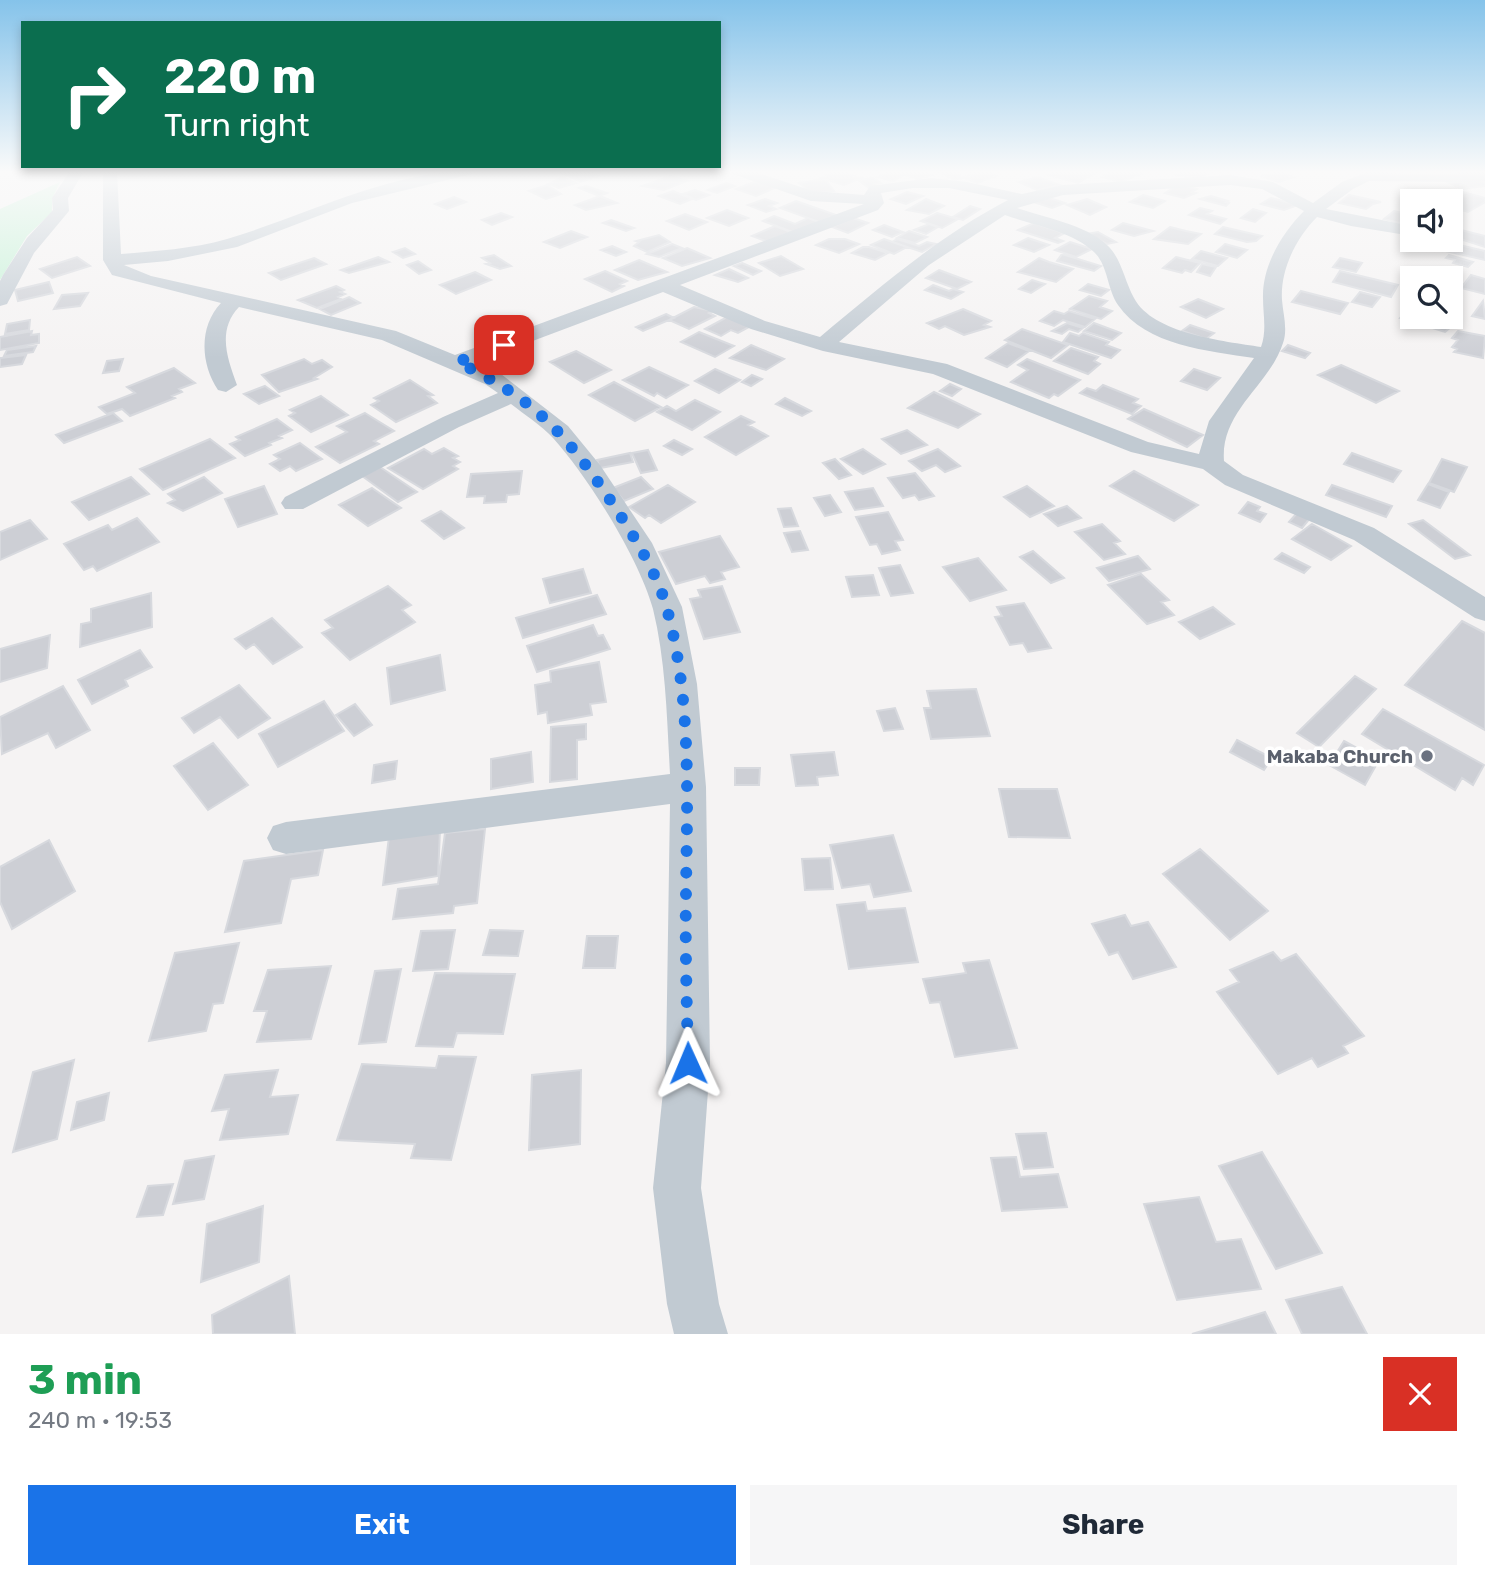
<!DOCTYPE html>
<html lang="en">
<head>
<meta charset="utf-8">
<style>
	:root { --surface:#fff; --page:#f6f6f7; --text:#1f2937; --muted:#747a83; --accent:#1a73e8 }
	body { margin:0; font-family:Rubik,sans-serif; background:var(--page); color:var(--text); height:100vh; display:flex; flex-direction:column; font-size:26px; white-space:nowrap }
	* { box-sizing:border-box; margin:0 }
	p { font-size:23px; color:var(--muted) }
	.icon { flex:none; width:38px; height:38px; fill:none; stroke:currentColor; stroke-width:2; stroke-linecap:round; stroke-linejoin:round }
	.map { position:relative; height:1334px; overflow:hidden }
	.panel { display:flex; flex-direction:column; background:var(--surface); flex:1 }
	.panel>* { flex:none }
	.top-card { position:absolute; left:21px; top:21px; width:700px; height:147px; border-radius:0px; box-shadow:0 4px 10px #0003; background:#0b6e4f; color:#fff; overflow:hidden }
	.controls { position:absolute; left:1400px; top:189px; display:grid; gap:14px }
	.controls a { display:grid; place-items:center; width:63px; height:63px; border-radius:0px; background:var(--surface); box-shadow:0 4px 10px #0003; font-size:35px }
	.pin { position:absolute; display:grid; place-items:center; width:60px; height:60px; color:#fff; margin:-30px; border-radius:14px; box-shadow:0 4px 10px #0006 }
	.me { position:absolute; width:77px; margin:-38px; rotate:359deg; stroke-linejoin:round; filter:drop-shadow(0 0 5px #0008) }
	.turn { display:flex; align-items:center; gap:24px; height:147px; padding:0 28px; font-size:32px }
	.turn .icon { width:91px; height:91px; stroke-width:2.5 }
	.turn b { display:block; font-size:49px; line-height:60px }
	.round { display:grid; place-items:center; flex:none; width:74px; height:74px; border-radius:0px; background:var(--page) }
	.headline { display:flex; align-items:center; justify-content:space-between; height:119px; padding:0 28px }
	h1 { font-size:42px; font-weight:700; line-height:52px; color:#1e9e55 }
	.cta { display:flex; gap:14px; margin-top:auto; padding:14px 28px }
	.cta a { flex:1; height:80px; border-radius:0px; background:var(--accent); color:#fff; font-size:28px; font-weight:700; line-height:80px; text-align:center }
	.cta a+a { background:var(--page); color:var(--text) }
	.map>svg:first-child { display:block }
	.green { fill:#c3f1d5 }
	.building { fill:#cdcfd5; stroke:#d7d9de; stroke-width:2 }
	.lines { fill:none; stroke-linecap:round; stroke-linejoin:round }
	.street { fill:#c1cad2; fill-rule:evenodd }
	.route { stroke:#1a73e8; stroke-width:12; stroke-dasharray:0 21.6 }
	.worship-dot { fill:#6b7280; stroke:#fff; stroke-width:2.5 }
	.labels { text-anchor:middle; stroke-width:7; stroke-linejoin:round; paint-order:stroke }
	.worship-label { font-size:19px; font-weight:bold; fill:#5b616d; stroke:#fff; text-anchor:end }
</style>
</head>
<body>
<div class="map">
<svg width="1485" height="1334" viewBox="0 0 1485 1334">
	<rect width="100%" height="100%" fill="#f5f3f3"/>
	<path class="green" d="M60,182l-8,17v13l-25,24 -27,44v-71z"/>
	<path class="building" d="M596,171l-6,3 8,2 -17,6 -22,-10z
		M838,171l23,7 -17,7 -23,-7z
		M892,171l12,4 -11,6 -15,-4z
		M905,171h17l10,4 -14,4 -19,-6z
		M938,171h15l10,7 -8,2z
		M970,171h15l11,5 -19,7 -14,-6 14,-3z
		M1057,171h32l7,1 -18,11 -29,-8z
		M1113,171h15l13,3 -20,8 -19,-5z
		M1184,171h9l14,3 -7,4 -23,-3z
		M1280,173l14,4 -15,5 -18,-6z
		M670,176l17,5 -23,9 -22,-4z
		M562,177l14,6 -17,5 -11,-4z
		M1038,177l22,8 -23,5 -18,-8z
		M873,178l8,5 -6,1 3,2 -9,2 -11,-8z
		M825,179l9,12 -23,2 -12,-10z
		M1477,179l8,3v4l-23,3 -15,-7z
		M754,182l10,1 13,4 -21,9 -20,-7z
		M726,183l9,3 -18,7 -9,-3z
		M1179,184l18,5 -5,3 4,1 -12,5 -19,-5z
		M547,185l14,9 -15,5 -17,-8z
		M586,186l21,7 -8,3 -20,-8z
		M695,190l14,5 -13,5 -13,-6z
		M673,191l19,8 -12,5 -21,-8z
		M1460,191l25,7v4l-17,10 -17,-5v-6h-8z
		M907,192l16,4 -17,8 -15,-5z
		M1041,195l24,8 -13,5 -25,-8z
		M1143,195l22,6 -12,7 -23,-6z
		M1349,195l32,7 -8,2 -7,5 -27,-6z
		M600,196l17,7 -31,7 -11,-5z
		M1211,196l17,5 -2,1 3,1 -3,3 -26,-7z
		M454,197l12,5 -19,7 -12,-5z
		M1271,198l27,7 -14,5 -23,-6z
		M765,199l12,4 -8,3 7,3 -10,3 -18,-7z
		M926,199l18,7 -15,8 -22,-4z
		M1087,199l19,8 -16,8 -23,-10z
		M796,201l40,14 -17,7 -39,-14z
		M970,206l10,3 -17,11 -10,-3z
		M1200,208l12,3 -5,3 19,5 -6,5 -31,-9z
		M1253,209l13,4 -11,9 -14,-4z
		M727,210l21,8 -19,8 -22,-8z
		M1394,211l15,4 -10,8 -15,-4z
		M501,213l11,4 -20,8 -10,-5z
		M937,213l21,6 -16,9 -21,-7z
		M685,214l22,8 -18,8 -22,-9z
		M774,216l21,8 13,-6 11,4 -24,11 -32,-12z
		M853,218l15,5 -20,10 -16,-6z
		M611,220l23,8 -8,3 -23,-8z
		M1034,223l24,8 5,3 -8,4 8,3 -5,2 -40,-13z
		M1123,223l30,8 -19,5 -22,-6z
		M929,224l9,3 -12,7 -12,-4z
		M884,225l19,7 -11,5 -19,-7z
		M775,226l16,6 -23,10 -16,-6z
		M1170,227l16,4 15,3 -13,10 -34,-5z
		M1223,227l39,9 -6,5 -9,1 -32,-8z
		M1453,228l32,8v11l-34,-11z
		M571,231l16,6 -27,11 -16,-6z
		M909,231l18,6 -12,6 -18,-5z
		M1098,232l18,10 -9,2 -21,-10z
		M659,235l11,7 -23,10 -13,-6 5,-4 -3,-1z
		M1028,238l21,7 -15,7 -20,-7z
		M829,239h16l14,5 -20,9 -23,-8z
		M884,239l23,8 -13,7 -23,-9z
		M897,239l22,7 8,-4 9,2 -14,8 -30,-10z
		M1070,242l22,7 -16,8 -21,-7z
		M1451,243l34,8v9l-39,-9z
		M672,244l10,4 -23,9 -12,-3z
		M1225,244l22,6 -10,8 -21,-6z
		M612,246l14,6 -10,4 -15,-6z
		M863,247h6l19,6 -13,7 -23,-7z
		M405,248l10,6 -12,4 -10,-6z
		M687,248l23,10 -28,8 -19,-8z
		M1201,251l26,7 -9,8 -26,-7z
		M1062,254l39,12 -7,5 -37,-10z
		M494,255l17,11 -11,3 -14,-5 4,-1 -8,-5z
		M1449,255l24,7 -5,5 -15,-4 2,-3 -9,-2z
		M781,256l22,13 -23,7 -21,-13z
		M77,257l13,9 -38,12 -12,-9z
		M378,257l11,5 -40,11 -8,-3z
		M1176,257l24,6 -9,9 -6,-2 -3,3 -19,-5z
		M314,258l12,6 -45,16 -12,-7z
		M1039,258l10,4 24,7 -17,13 -38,-10z
		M1340,258l22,5 -6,9 -23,-5z
		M639,260l28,12 -29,8 -23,-10z
		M418,261l13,9 -12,4 -12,-9z
		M742,263l19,8 -8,4 -19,-9z
		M1202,264l14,3 -6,9 -13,-4z
		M1441,268l15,7 -12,2 -15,-7z
		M729,269l19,9 -10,4 -23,-7z
		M939,270l32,12 -14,7 -31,-11z
		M605,271l22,10 -7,3 4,2 -12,6 -27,-13z
		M1340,271l58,14 -7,12 -58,-15z
		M475,272l16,8 -35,14 -16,-9z
		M1471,275l14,4v15l-24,-6z
		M1032,280l13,4 -14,9 -12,-4z
		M49,282l4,11 -35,8 -3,-11z
		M1088,284l21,6 -8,6 -21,-6z
		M933,285l16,6 4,-2 10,3 -12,7 -26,-9z
		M336,286l8,4 -4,2 5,2 -7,3 3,2 -24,9 -19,-8z
		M1301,291l47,12 -8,11 -48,-12z
		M1360,292l20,5 -8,10 -20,-5z
		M88,293l-8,13 -26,3 8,-14z
		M1089,296l18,5 -7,6 12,4 -11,8 -31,-10z
		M349,297l11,6 -29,12 -11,-6z
		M1198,299l25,10 -17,9 -25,-11z
		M1483,301l2,18 -13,-3z
		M694,307l19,4 -4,2 6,3 -26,13 -20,-9z
		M963,309l28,12 -7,4 6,2 -26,8 -19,-9 -6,3 -12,-6z
		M1054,311l10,3 5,-3 26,8 -10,8 -22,-7 -9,6 -14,-5z
		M1406,312l6,5 39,10 -6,5 -45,-14z
		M666,314l8,4 -31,13 -7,-4z
		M727,317l24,9 -13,7 -7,-3 -10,6 -16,-7z
		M30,320l-1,10 -24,4 2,-10z
		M1067,323l16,5 -5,4 -9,-3 -7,5 -10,-3z
		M1094,323l27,10 -9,7 -28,-9z
		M1190,325l24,8 -8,6 -24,-8z
		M1022,329l46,16 -17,13 -46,-18z
		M32,331l-1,4 8,-1v9l-39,7v-13z
		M1458,331l27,5 -2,22 -29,-6 3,-3 -5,-2 6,-7 -6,-2z
		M699,332l35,14 -19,11 -34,-15z
		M1070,333l9,3 4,-3 26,9 -3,3 14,5 -9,8 -48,-16z
		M1008,343l21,8 -22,16 -21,-9z
		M751,345l33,14 -18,11 -36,-12z
		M1288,345l22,8 -5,5 -23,-7z
		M36,346l-3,6 -29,4 3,-6z
		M1071,348l27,9 -4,4 6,3 -12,10 -34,-13z
		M576,351l35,19 -27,13 -34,-21z
		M26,355l-4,9 -22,3v-9z
		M123,359l-4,12 -16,2 4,-12z
		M304,359l8,5 10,-4 10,7 -18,11 3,1 -38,13 -17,-17z
		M1027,359l53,21 -22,16 -4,-2 -5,4 -38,-16 17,-12 -10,-5z
		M1341,365l58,26 -23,12 -58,-28z
		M649,367l39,18 -22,13 -9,-5 -3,3 -31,-16z
		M174,368l21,15 -16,6 3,3 -10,4 3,2 -45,18 -8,-7 -15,5 -8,-7 36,-14 -8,-6z
		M715,369l25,11 -21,13 -24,-12z
		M1194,369l26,9 -13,12 -26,-9z
		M752,375l10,4 -11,7 -9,-4z
		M410,380l23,15 -5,1 9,7 -41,19 -25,-17 8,-4 -5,-3z
		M614,382l47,25 -26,14 -46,-26z
		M950,384l11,5 -9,7 -12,-5z
		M1103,385l35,14 -5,4 8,3 -9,8 -52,-21 7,-5 9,3z
		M265,386l14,10 -20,8 -15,-10z
		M934,392l46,22 -22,14 -50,-20z
		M321,396l27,19 -37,17 -22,-16 6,-3 -5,-3z
		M785,398l26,13 -9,5 -26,-12z
		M695,400l25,12 -28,18 -35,-18 10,-6 9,5z
		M1144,409l59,26 -16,12 -59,-28z
		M113,413l9,8 -58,22 -8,-8z
		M365,413l29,18 -20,10 5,3 -39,19 -24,-16 31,-15 -10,-6z
		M741,416l13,6 -6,3 20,11 -32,19 -31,-18z
		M277,419l15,11 -13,6 3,2 -13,5 2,2 -26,11 -15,-12 10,-4 -4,-3z
		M907,430l20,15 -26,9 -19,-15z
		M210,439l25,19 -72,32 -23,-21z
		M674,440l18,9 -10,6 -18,-9z
		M300,443l22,16 -26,12 -6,-5 -10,5 -10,-7 10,-5 -6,-4z
		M444,448l14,8 -5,2 7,4 -7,4 5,3 -35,20 -35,-21 36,-19 8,5z
		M863,449l22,15 -22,10 -22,-15z
		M938,449l22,17 -15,6 -9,-7 -14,6 -13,-10z
		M648,450l9,20 -16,3 -9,-20z
		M630,453l3,9 -33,6 -3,-8z
		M1352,453l49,18 -8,11 -49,-18z
		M835,459l16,16 -12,4 -16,-16z
		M1442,459l25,8 -13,25 -25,-9z
		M380,467l37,25 -19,10 -36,-26z
		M522,471l-3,23 -12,1 -1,7 -22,1 1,-7 -18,1 4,-23z
		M1134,471l64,34 -24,16 -64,-35z
		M915,473l19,23 -15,4 -4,-5 -12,3 -15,-20z
		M131,477l18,17 -60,26 -17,-18z
		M204,477l18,16 -39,18 -15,-8 7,-3 -7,-6z
		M641,477l12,12 -29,12 -11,-13z
		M1428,484l21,8 -9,16 -22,-8z
		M668,485l27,17 -34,21 -12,-8 -4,3 -16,-11z
		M1332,485l60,21 -6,11 -60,-22z
		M264,486l13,28 -39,13 -13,-28z
		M1027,486l27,20 -24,11 -26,-20z
		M372,488l29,20 -33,18 -29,-21z
		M873,488l10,18 -28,4 -10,-18z
		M830,495l11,17 -16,4 -11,-18z
		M1248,502l12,5 -3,4 9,3 -6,8 -21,-9z
		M1067,506l14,12 -23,8 -14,-12z
		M791,508l7,18 -14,1 -6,-18z
		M441,511l23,17 -20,11 -22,-18z
		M888,512l15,28 -8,1 5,9 -18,4 -5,-10 -7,1 -14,-28z
		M1298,512l13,5 -9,11 -13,-6z
		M137,518l22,24 -62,29 -4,-5 -9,4 -20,-26 44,-19 4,5z
		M30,520l17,19 -47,21v-28z
		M1423,520l47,35 -15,4 -46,-35z
		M1102,524l18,17 -6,2 11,11 -21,6 -29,-28z
		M1312,524l39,22 -20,14 -39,-21z
		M800,531l8,19 -16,2 -8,-19z
		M720,536l19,31 -18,5 4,7 -15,4 -5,-7 -29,8 -17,-32z
		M1033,551l31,27 -13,5 -31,-26z
		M1282,553l28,14 -6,6 -29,-14z
		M1138,556l12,13 -41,12 -12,-13z
		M978,558l28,32 -36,11 -27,-34z
		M900,565l13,28 -22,3 -12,-28z
		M583,569l8,24 -41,10 -7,-24z
		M1141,574l28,26 -8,2 13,13 -27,9 -39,-39z
		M873,575l6,20 -27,2 -6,-20z
		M388,586l23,19 -9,5 13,12 -65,38 -28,-27 11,-5 -8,-8z
		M722,586l18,46 -36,7 -14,-40 11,-2 -3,-7z
		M151,593l1,34 -72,20 1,-23 10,-2v-13z
		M597,595l9,19 -83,24 -7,-20z
		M1024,603l27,45 -23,4 -5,-9 -13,2 -15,-28 7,-1 -5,-9z
		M1213,607l21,17 -34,15 -21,-17z
		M272,618l30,29 -29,17 -19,-20 -8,5 -11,-10z
		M1462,621l23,12v97l-80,-45z
		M593,625l5,11 5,-1 7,14 -73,23 -10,-26z
		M50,635l-3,33 -47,14v-33z
		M140,650l12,17 -27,13 3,6 -36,18 -14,-24z
		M440,655l5,35 -54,14 -4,-36z
		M599,662l7,40 -16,2 2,11 -44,8 -1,-11 -9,2 -3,-29 16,-3 -1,-11z
		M1355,676l21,13 -57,58 -22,-14z
		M239,685l31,33 -32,20 -18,-21 -26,16 -12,-15z
		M63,686l27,44 -34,18 -8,-15 -46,21 -2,-37z
		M976,689l14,47 -59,3 -7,-31h7l-4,-17z
		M324,701l20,30 -66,36 -19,-33z
		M355,704l17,21 -18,11 -18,-21z
		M895,708l8,21 -19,2 -7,-20z
		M1383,709l101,56 -11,20 -11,-7 -7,12 -93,-56z
		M586,724v15l-9,1v39l-27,3 1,-55z
		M1237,740l35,18 -8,12 -34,-18z
		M1344,741l35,19 -14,25 -36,-20z
		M213,743l35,42 -40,25 -34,-44z
		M531,752l2,30 -42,7v-30z
		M834,752l4,23 -21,2 1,8 -22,1 -5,-31z
		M397,761l-2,18 -23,4 2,-18z
		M735,768h25l-1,17h-24z
		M999,789h58l13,49 -61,-1z
		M485,829l-8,74 -23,3 -1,7 -60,6 5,-30 40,-5 7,-51z
		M440,830l-2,46 -55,9 6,-48z
		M893,835l18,56 -37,6 -4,-13 -28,4 -12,-43z
		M49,840l26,51 -63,38 -12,-27v-35z
		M1200,849l68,62 -38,29 -67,-66z
		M323,850l-5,25 -27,4 -10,44 -56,9 19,-71z
		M830,858l3,31 -28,1 -3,-31z
		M865,902l2,9 38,-3 13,54 -69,7 -12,-64z
		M1125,915l6,11 17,-4 28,45 -43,12 -15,-27 -9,3 -17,-31z
		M455,930l-7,39 -35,2 8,-40z
		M490,930l33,1 -5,25 -35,-1z
		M587,936h31l-3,32h-32z
		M239,943l-16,60 -10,1 -7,27 -57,10 26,-88z
		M1273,952l8,9 15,-7 68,82 -21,10 5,7 -30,14 -6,-9 -34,16 -61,-82 22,-10 -9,-12z
		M989,960l28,88 -62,9 -15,-55 -10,1 -7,-24 43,-6 -3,-10z
		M331,966l-20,73 -54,3 10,-31h-13l14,-41z
		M401,969l-15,73 -27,2 16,-73z
		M435,973l80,1 -12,60 -46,-1 -4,14 -37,-1z
		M439,1056l37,1 -25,103 -40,-2 4,-14 -78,-4 25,-76 74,4z
		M74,1060l-17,79 -44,13 20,-80z
		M278,1070l-8,27 28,-2 -10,39 -68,6 9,-31 -17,2 13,-36z
		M581,1070l-1,74 -51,6 3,-75z
		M109,1093l-5,27 -33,10 6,-28z
		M1046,1133l7,34 -29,2 -8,-35z
		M1262,1152l60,101 -46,16 -57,-103z
		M214,1156l-10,43 -31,5 12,-43z
		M1016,1157l4,20 38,-3 9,33 -65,4 -11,-53z
		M173,1184l-10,31 -26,2 11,-31z
		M1199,1197l17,45 25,-3 20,50 -84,11 -33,-96z
		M263,1206l-4,56 -58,20 6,-58z
		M289,1276l6,58h-82l-1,-19z
		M1342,1287l25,47h-65l-16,-34z
		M1265,1312l11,22h-84z"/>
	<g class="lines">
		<path class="street" d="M70,171h14l-16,27 1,13 -35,42 -27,51 -7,2v-25l3,-6 24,-37 26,-28 -1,-12z
			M103,171h14l4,83c35,-3 71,-5 106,-15 81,-24 160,-68 247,-68l-2,3 -120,29 -115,44 -69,14 -44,4 27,11 245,55 59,24 409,-151 -53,-3 -78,-27 -2,-3h21l61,20 51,4 6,-9 61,-8 36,4 55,12 41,-9 167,-10 43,7 40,21 29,-21 26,-10 69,3 48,-4v10l-16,1 -100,-1 -16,8 -27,20 86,17v10l-61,-10 -34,-9c-21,21 -37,53 -35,83 1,14 6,29 1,43 -13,42 -63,68 -59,118l19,14 131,53 111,69v24l-10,-3 -121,-78 -129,-55 -22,-16 -72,-17 -198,-78 -110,-23 -72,-22 -88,-37 -189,71 27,11 67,52 32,39 52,78 30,64 15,77 9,103 4,276 -9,125 18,116 9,30h-54l-7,-30 -14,-116 13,-125 4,-259 -384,50 -13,-4 -6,-12 6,-12 13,-4 384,-48c-3,-55 -4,-112 -17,-165 -14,-51 -65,-132 -100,-171 -12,-13 -28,-23 -42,-34l-52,23 -156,82h-18l-4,-6 4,-6 158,-80 55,-24 -13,-9 -103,-44 -143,-33c-22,23 -12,51 -2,78l-11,7 -8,-2c-18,-27 -19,-64 3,-87l-109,-28 -9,-15zM1230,185l32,4 42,22c-22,22 -42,55 -41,87 0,17 4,32 -2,49 -37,-6 -108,-13 -127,-49 -10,-18 -12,-39 -27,-53 -22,-21 -62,-27 -90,-37l46,-13zM913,188h36l59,12c-69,36 -128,87 -188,137l-55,-16 -85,-36 198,-75 6,-7 -3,-10zM1005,215c27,10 67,16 89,37 14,13 13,37 24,53 28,41 91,46 136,53l-45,63 -10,33 -51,-12 -201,-78 -108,-22 90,-77z"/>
	</g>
	<linearGradient id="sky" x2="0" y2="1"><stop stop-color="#85c3ea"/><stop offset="0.48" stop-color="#fafafa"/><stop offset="1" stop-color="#fafafa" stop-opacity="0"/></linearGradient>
	<rect width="1485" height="358" fill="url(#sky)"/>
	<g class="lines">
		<path class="route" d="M504,345l-47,17c82,38 115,79 163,153 18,28 38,61 47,94 25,92 20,190 19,284 -1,57 1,113 2,170"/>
	</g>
	<circle class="worship-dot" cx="1427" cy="756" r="7"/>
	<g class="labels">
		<g class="worship-label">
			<text x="1413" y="763">Makaba Church</text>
		</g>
	</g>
</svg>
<div class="controls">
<a><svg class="icon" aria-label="sound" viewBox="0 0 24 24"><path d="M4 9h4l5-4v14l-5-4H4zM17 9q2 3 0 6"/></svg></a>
<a><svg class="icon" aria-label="search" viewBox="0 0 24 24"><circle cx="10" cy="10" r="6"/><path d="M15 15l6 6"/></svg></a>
</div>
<div class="pin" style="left:504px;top:345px;background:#d93025"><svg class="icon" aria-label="arrive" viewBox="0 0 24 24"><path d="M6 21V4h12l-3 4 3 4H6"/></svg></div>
<svg class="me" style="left:688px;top:1063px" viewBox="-20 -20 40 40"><path d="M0-17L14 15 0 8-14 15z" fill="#1a73e8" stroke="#fff" stroke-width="4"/></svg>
<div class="top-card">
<div class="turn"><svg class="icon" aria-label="right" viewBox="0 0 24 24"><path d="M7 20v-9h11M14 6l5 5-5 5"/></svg><div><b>220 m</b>Turn right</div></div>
</div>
</div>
<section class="panel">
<div class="headline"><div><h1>3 min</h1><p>240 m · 19:53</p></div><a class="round" style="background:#d93025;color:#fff"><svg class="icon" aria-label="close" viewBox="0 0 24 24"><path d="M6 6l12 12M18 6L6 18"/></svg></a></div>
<div class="cta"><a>Exit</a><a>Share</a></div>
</section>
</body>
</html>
